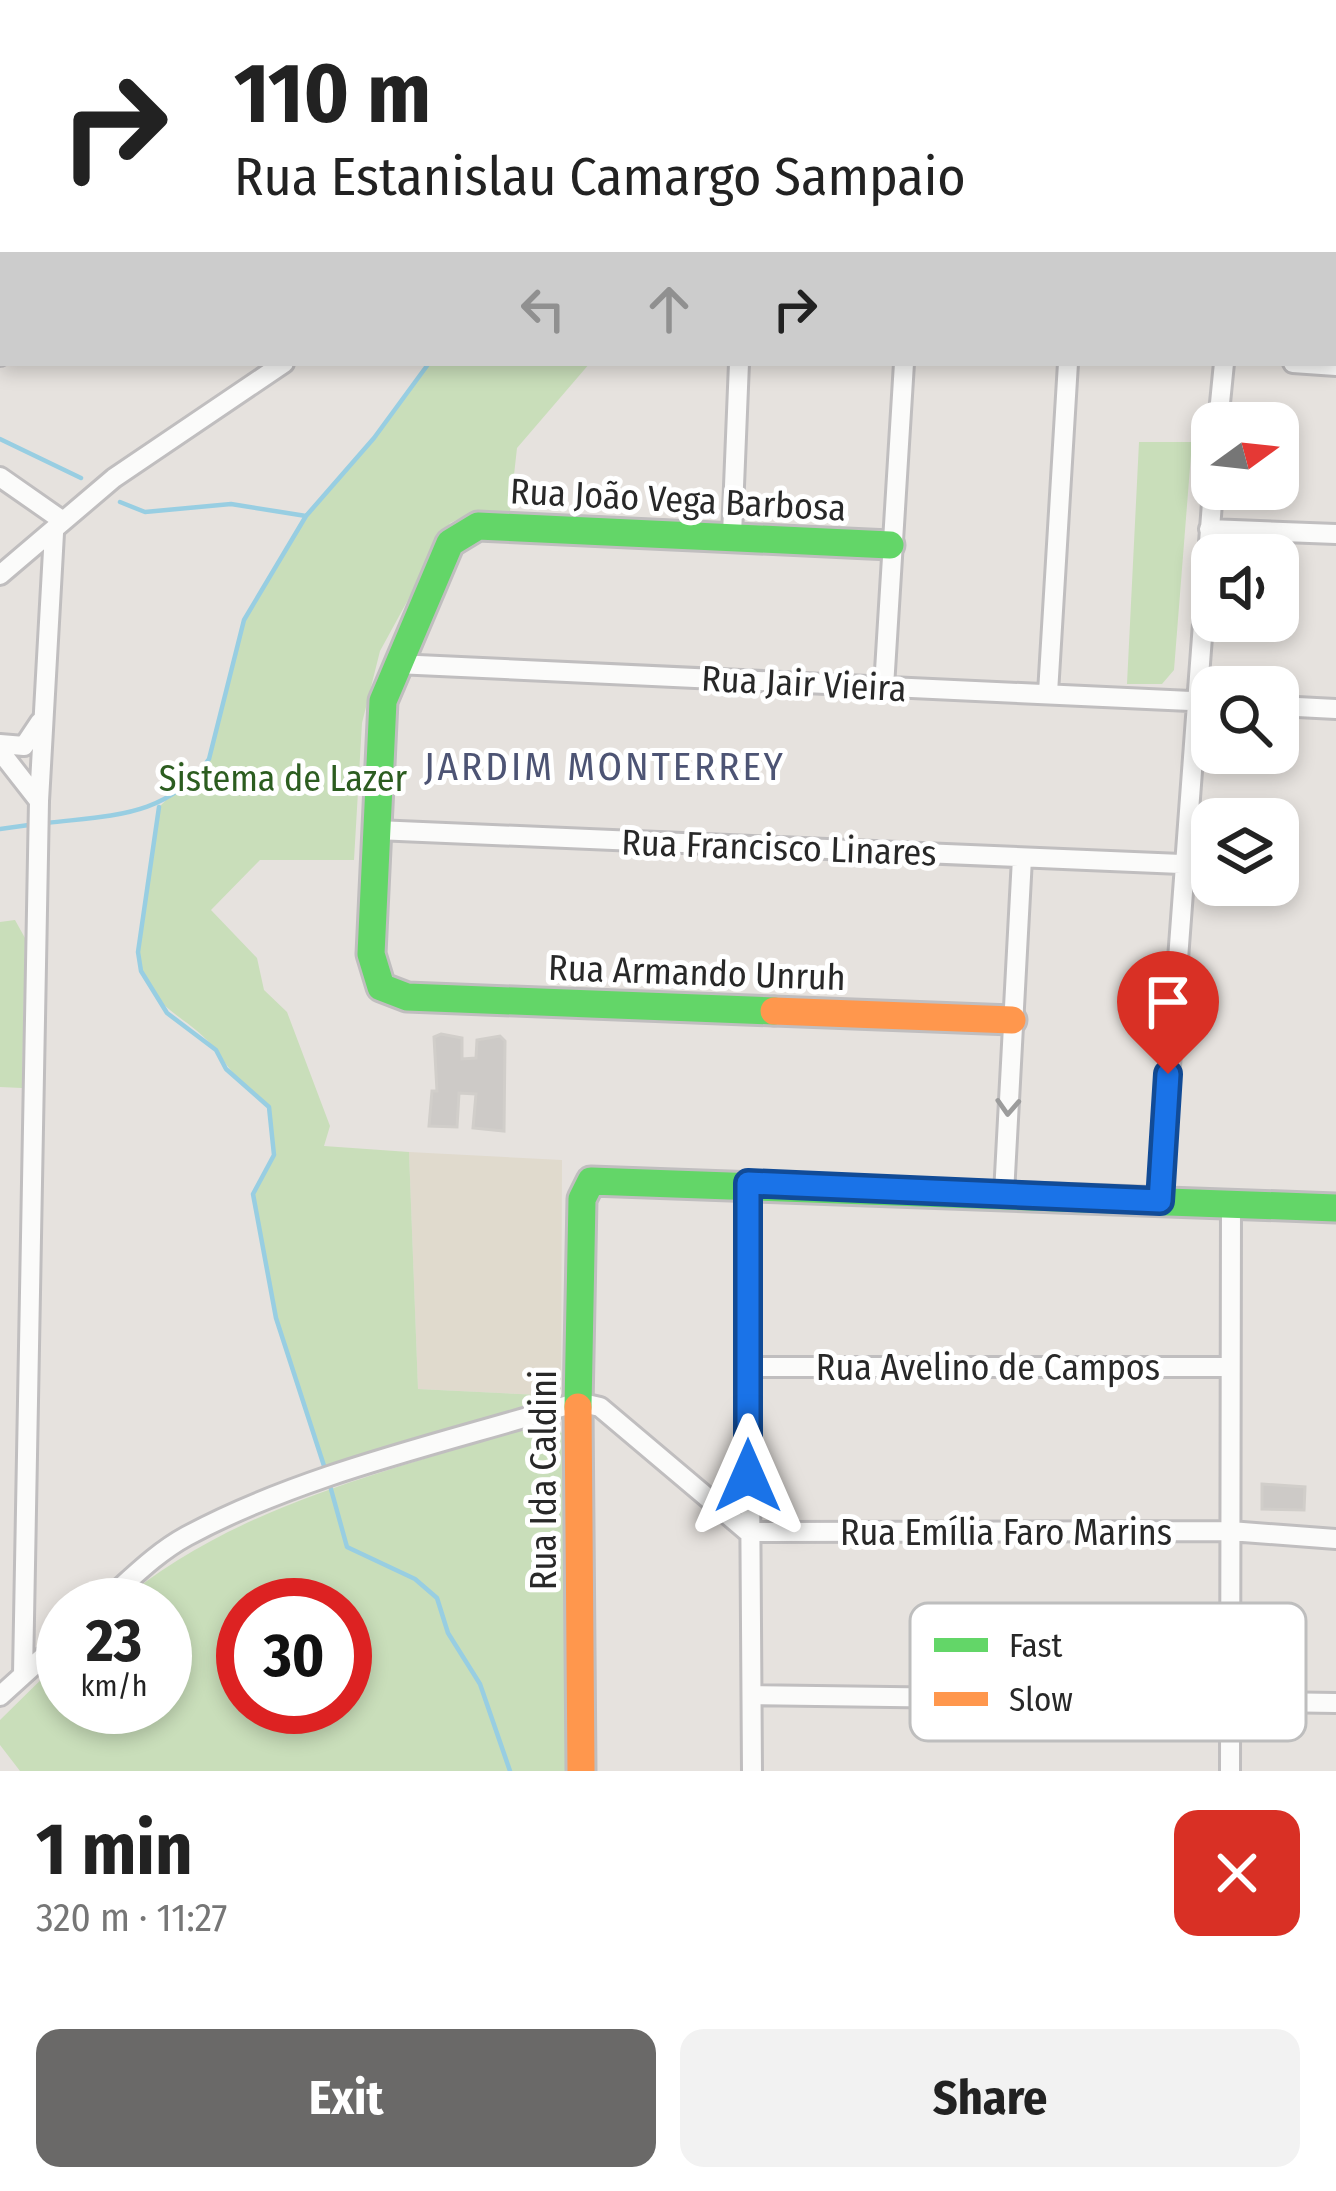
<!DOCTYPE html>
<html lang="en">
<head>
<meta charset="utf-8">
<style>
	:root { --surface:#fff; --page:#f2f2f2; --text:#222; --muted:#767676; --accent:#6a6968 }
	body { margin:0; font-family:"Fira Sans Condensed",sans-serif; background:var(--page); color:var(--text); height:100vh; display:flex; flex-direction:column; font-size:45px; white-space:nowrap }
	* { box-sizing:border-box; margin:0 }
	p { font-size:39px; color:var(--muted) }
	.icon { flex:none; width:66px; height:66px; fill:none; stroke:currentColor; stroke-width:2; stroke-linecap:round; stroke-linejoin:round }
	.map { position:relative; height:1771px; overflow:hidden }
	.drawer { display:flex; flex-direction:column; background:var(--surface); flex:1 }
	.drawer>* { flex:none }
	.guide { position:absolute; left:0px; top:0px; width:1338px; height:366px; box-shadow:0 6px 18px #0003; background:#fff; color:var(--text); overflow:hidden }
	.needle { width:78px; rotate:75deg }
	.controls { position:absolute; left:1191px; top:402px; display:grid; gap:24px }
	.controls a { display:grid; place-items:center; width:108px; height:108px; border-radius:24px; background:var(--surface); box-shadow:0 6px 18px #0003; font-size:60px }
	.speed { position:absolute; left:36px; top:1578px; display:flex; gap:24px; font-size:60px; font-weight:700; text-align:center }
	.speed>* { display:grid; place-content:center; width:156px; height:156px; border-radius:50%; background:var(--surface); box-shadow:0 6px 18px #0003; line-height:1 }
	.speed small { font-size:30px; font-weight:400 }
	.speed .limit { border:18px solid #d22; background:#fff; color:#111 }
	.pin { position:absolute; display:grid; place-items:center; width:102px; height:102px; color:#fff; margin:-123px -51px; border-radius:50% 50% 50% 0; rotate:-45deg; box-shadow:0 0 12px #0007 }
	.pin .icon { rotate:45deg }
	.me { position:absolute; width:132px; margin:-66px; rotate:0deg; stroke-linejoin:round; filter:drop-shadow(0 0 9px #0008) }
	.turn { display:flex; align-items:center; gap:42px; height:252px; padding:0 36px; font-size:54px }
	.turn .icon { width:156px; height:156px; stroke-width:2.5 }
	.turn b { display:block; font-size:84px; line-height:102px }
	.lanes { display:flex; align-items:center; height:114px; padding:0 36px; background:#0003; justify-content:center; gap:60px; direction:ltr }
	.lanes .off { opacity:.35 }
	.round { display:grid; place-items:center; flex:none; width:126px; height:126px; border-radius:24px; background:var(--page) }
	.overview { display:flex; align-items:center; justify-content:space-between; height:204px; padding:0 36px }
	h1 { font-size:72px; font-weight:700; line-height:90px }
	.primary-button { display:flex; gap:24px; margin-top:auto; padding:24px 36px }
	.primary-button a { flex:1; height:138px; border-radius:24px; background:var(--accent); color:#fff; font-size:48px; font-weight:700; line-height:138px; text-align:center }
	.primary-button a+a { background:var(--page); color:var(--text) }
	.map>svg:first-child { display:block }
	.education { fill:#e0dacd }
	.green { fill:#c9deba; fill-rule:evenodd }
	.lines { fill:none; stroke-linecap:round; stroke-linejoin:round }
	.stream { stroke:#98cee2; stroke-width:4.5 }
	.building { fill:#cdcac7; stroke:#d1ceca; stroke-width:3 }
	.street-casing { stroke:#c0bebf; stroke-width:24 }
	.fast-casing { stroke:#c0bebf; stroke-width:33 }
	.slow-casing { stroke:#c0bebf; stroke-width:33 }
	.street { stroke:#fbfbfa; stroke-width:18 }
	.fast { stroke:#63d668; stroke-width:27 }
	.slow { stroke:#ff974d; stroke-width:27 }
	.rail-casing { stroke:#dddcdd; stroke-width:9 }
	.rail { stroke:#fff; stroke-width:4.5; stroke-dasharray:14; stroke-linecap:butt }
	.oneway { stroke:#9c9c9c }
	.route-casing { stroke:#114b97; stroke-width:30 }
	.route { stroke:#1a73e8; stroke-width:21 }
	.labels { text-anchor:middle; stroke-width:10; stroke-linejoin:round; paint-order:stroke }
	.street-label { font-size:36px; fill:#282828; stroke:#fff }
	.park-label { font-size:36px; fill:#2c5d20; stroke:#fff }
	.neighbourhood-label { font-size:39px; letter-spacing:3px; fill:#4d5474; stroke:#fff }
	.key { fill:#fff; stroke:#bebebe; stroke-width:3 }
	.key-label { font-size:33px; fill:#282828 }
</style>
</head>
<body>
<div class="map">
<svg width="1336" height="1771" viewBox="0 0 1336 1771">
	<rect width="100%" height="100%" fill="#e6e2de"/>
	<path class="education" d="M409,1152l153,8 -1,236 -143,-7z"/>
	<path class="green" d="M429,363h161l-73,85 -7,63h-35l-25,12 -70,128 -18,72 -8,137h-94l-49,50 46,48 7,32 23,22 43,114 -6,20 85,6 9,237 143,7 -237,70 -48,-148 -23,-124 21,-39 -5,-48c-23,-17 -36,-33 -52,-55 -30,-41 -69,-37 -79,-102l21,-143 50,-48 35,-139 62,-104 68,-77z
		M1139,442h53l-18,228 -12,14h-35z
		M15,920l10,18 -3,150 -22,-1v-165z
		M542,1423l15,4 9,11 8,333h-554l-20,-26v-25l63,-62v49h102v-102h-48c115,-101 282,-136 425,-182zM243,1605h102v102h-102z"/>
	<g class="lines">
		<path class="stream" d="M854,3l4,-3
			M0,439l81,39
			M120,502l25,10 86,-8 75,12
			M159,807l-21,145 3,19 26,42 49,37 10,19 43,38 5,48 -21,39 23,124 50,154
			M47,823c67,-8 120,-6 162,-64l35,-139 62,-104 68,-78 55,-75
			M0,829l36,-5
			M329,1482l18,65 68,32 22,19 11,35 32,51 30,87"/>
	</g>
	<path class="building" d="M441,1034l21,4v21l14,-1 1,-18 23,-4 5,5 -1,90 -31,-3 3,-34 -17,-1 -2,34 -28,-1 3,-35h5l-3,-54z
		M1262,1484l43,3 -1,23 -42,-1z"/>
	<g class="lines">
		<defs>
			<path id="street" d="M475,0l1,3
				M391,3l5,-3
				M531,3l5,-3
				M747,3l3,-3
				M1335,28h1
				M0,157l3,1
				M1335,196h1
				M0,356l3,-2
				M1293,363l43,3
				M1218,423l6,-60
				M0,477l63,44
				M1209,529l127,5
				M732,535l7,-172
				M0,575l114,-97 170,-115
				M396,664l816,38
				M884,687l20,-324
				M1048,693l20,-330
				M1278,706l58,3
				M0,744l24,2 16,-24
				M0,751l39,50
				M376,830l805,34
				M748,1183l4,588
				M1004,1194l18,-336
				M1160,1201l53,-712
				M749,1367h479
				M101,1605c28,-24 53,-51 86,-69 119,-64 262,-94 391,-134l22,5 148,125 482,-1 106,8
				M23,1674l16,-873 15,-268
				M752,1695l584,8
				M0,1696l63,-57
				M1230,1771l1,-567"/>
			<path id="fast" d="M774,1011l-367,-14 -26,-10 -10,-33 12,-253 67,-158 28,-17 412,19
				M578,1407l4,-208 9,-18 745,27"/>
			<path id="slow" d="M774,1011l238,9
				M578,1407l3,363"/>
		</defs>
		<use href="#street" class="street-casing"/>
		<use href="#fast" class="fast-casing"/>
		<use href="#slow" class="slow-casing"/>
		<use href="#street" class="street"/>
		<use href="#fast" class="fast"/>
		<use href="#slow" class="slow"/>
		<defs>
			<path id="rail" d="M429,3l5,-3
				M0,299l3,-2"/>
		</defs>
		<use href="#rail" class="rail-casing"/>
		<use href="#rail" class="rail"/>
	</g>
	<defs><path id="oneway-chevron" d="M-2-3.5L2.5 0L-2 3.5" fill="none" stroke-width="1.6" stroke-linecap="round" stroke-linejoin="round" transform="scale(3)"/></defs>
	<use class="oneway" href="#oneway-chevron" transform="translate(1008 1107) rotate(93)"/>
	<g class="lines">
		<defs>
			<path id="route" d="M748,1476v-293l412,18 8,-127"/>
		</defs>
		<use href="#route" class="route-casing"/>
		<use href="#route" class="route"/>
	</g>
	<g class="labels">
		<g class="street-label">
			<text transform="translate(678 499) rotate(3)" y="13">Rua João Vega Barbosa</text>
			<text transform="translate(804 683) rotate(3)" y="13">Rua Jair Vieira</text>
			<text transform="translate(779 847) rotate(2)" y="13">Rua Francisco Linares</text>
			<text transform="translate(697 972) rotate(2)" y="13">Rua Armando Unruh</text>
			<text x="988" y="1380">Rua Avelino de Campos</text>
			<text transform="translate(543 1480) rotate(-90)" y="13">Rua Ida Caldini</text>
			<text x="1006" y="1545">Rua Emília Faro Marins</text>
		</g>
		<g class="park-label">
			<text x="283" y="791">Sistema de Lazer</text>
		</g>
		<g class="neighbourhood-label">
			<text x="605" y="780">JARDIM MONTERREY</text>
		</g>
	</g>
	<rect x="910" y="1603" width="396" height="138" rx="18" class="key"/>
	<rect x="934" y="1638" width="54" height="14" fill="#63d668"/>
	<rect x="934" y="1692" width="54" height="14" fill="#ff974d"/>
	<g class="key-label">
		<text x="1009" y="1657">Fast</text>
		<text x="1009" y="1711">Slow</text>
	</g>
</svg>
<div class="controls">
<a><svg class="needle" viewBox="-14 -14 28 28"><path d="M0-13l5 13h-10z" fill="#e53935"/><path d="M0 13l5-13h-10z" fill="#767676"/></svg></a>
<a><svg class="icon" aria-label="sound" viewBox="0 0 24 24"><path d="M4 9h4l5-4v14l-5-4H4zM17 9q2 3 0 6"/></svg></a>
<a><svg class="icon" aria-label="search" viewBox="0 0 24 24"><circle cx="10" cy="10" r="6"/><path d="M15 15l6 6"/></svg></a>
<a><svg class="icon" aria-label="layers" viewBox="0 0 24 24"><path d="M12 4l9 5-9 5-9-5zM3 14l9 5 9-5"/></svg></a>
</div>
<div class="speed"><div>23<small>km/h</small></div><div class="limit">30</div></div>
<div class="pin" style="left:1168px;top:1074px;background:#d93025"><svg class="icon" aria-label="arrive" viewBox="0 0 24 24"><path d="M6 21V4h12l-3 4 3 4H6"/></svg></div>
<svg class="me" style="left:748px;top:1476px" viewBox="-20 -20 40 40"><path d="M0-17L14 15 0 8-14 15z" fill="#1a73e8" stroke="#fff" stroke-width="4"/></svg>
<div class="guide">
<div class="turn"><svg class="icon" aria-label="right" viewBox="0 0 24 24"><path d="M7 20v-9h11M14 6l5 5-5 5"/></svg><div><b>110 m</b>Rua Estanislau Camargo Sampaio</div></div>
<div class="lanes"><svg class="icon off" aria-label="left" viewBox="0 0 24 24"><path d="M17 20v-9H6M10 6l-5 5 5 5"/></svg><svg class="icon off" aria-label="ahead" viewBox="0 0 24 24"><path d="M12 20V5M6 11l6-6 6 6"/></svg><svg class="icon" aria-label="right" viewBox="0 0 24 24"><path d="M7 20v-9h11M14 6l5 5-5 5"/></svg></div>
</div>
</div>
<section class="drawer">
<div class="overview"><div><h1>1 min</h1><p>320 m · 11:27</p></div><a class="round" style="background:#d93025;color:#fff"><svg class="icon" aria-label="close" viewBox="0 0 24 24"><path d="M6 6l12 12M18 6L6 18"/></svg></a></div>
<div class="primary-button"><a>Exit</a><a>Share</a></div>
</section>
</body>
</html>
